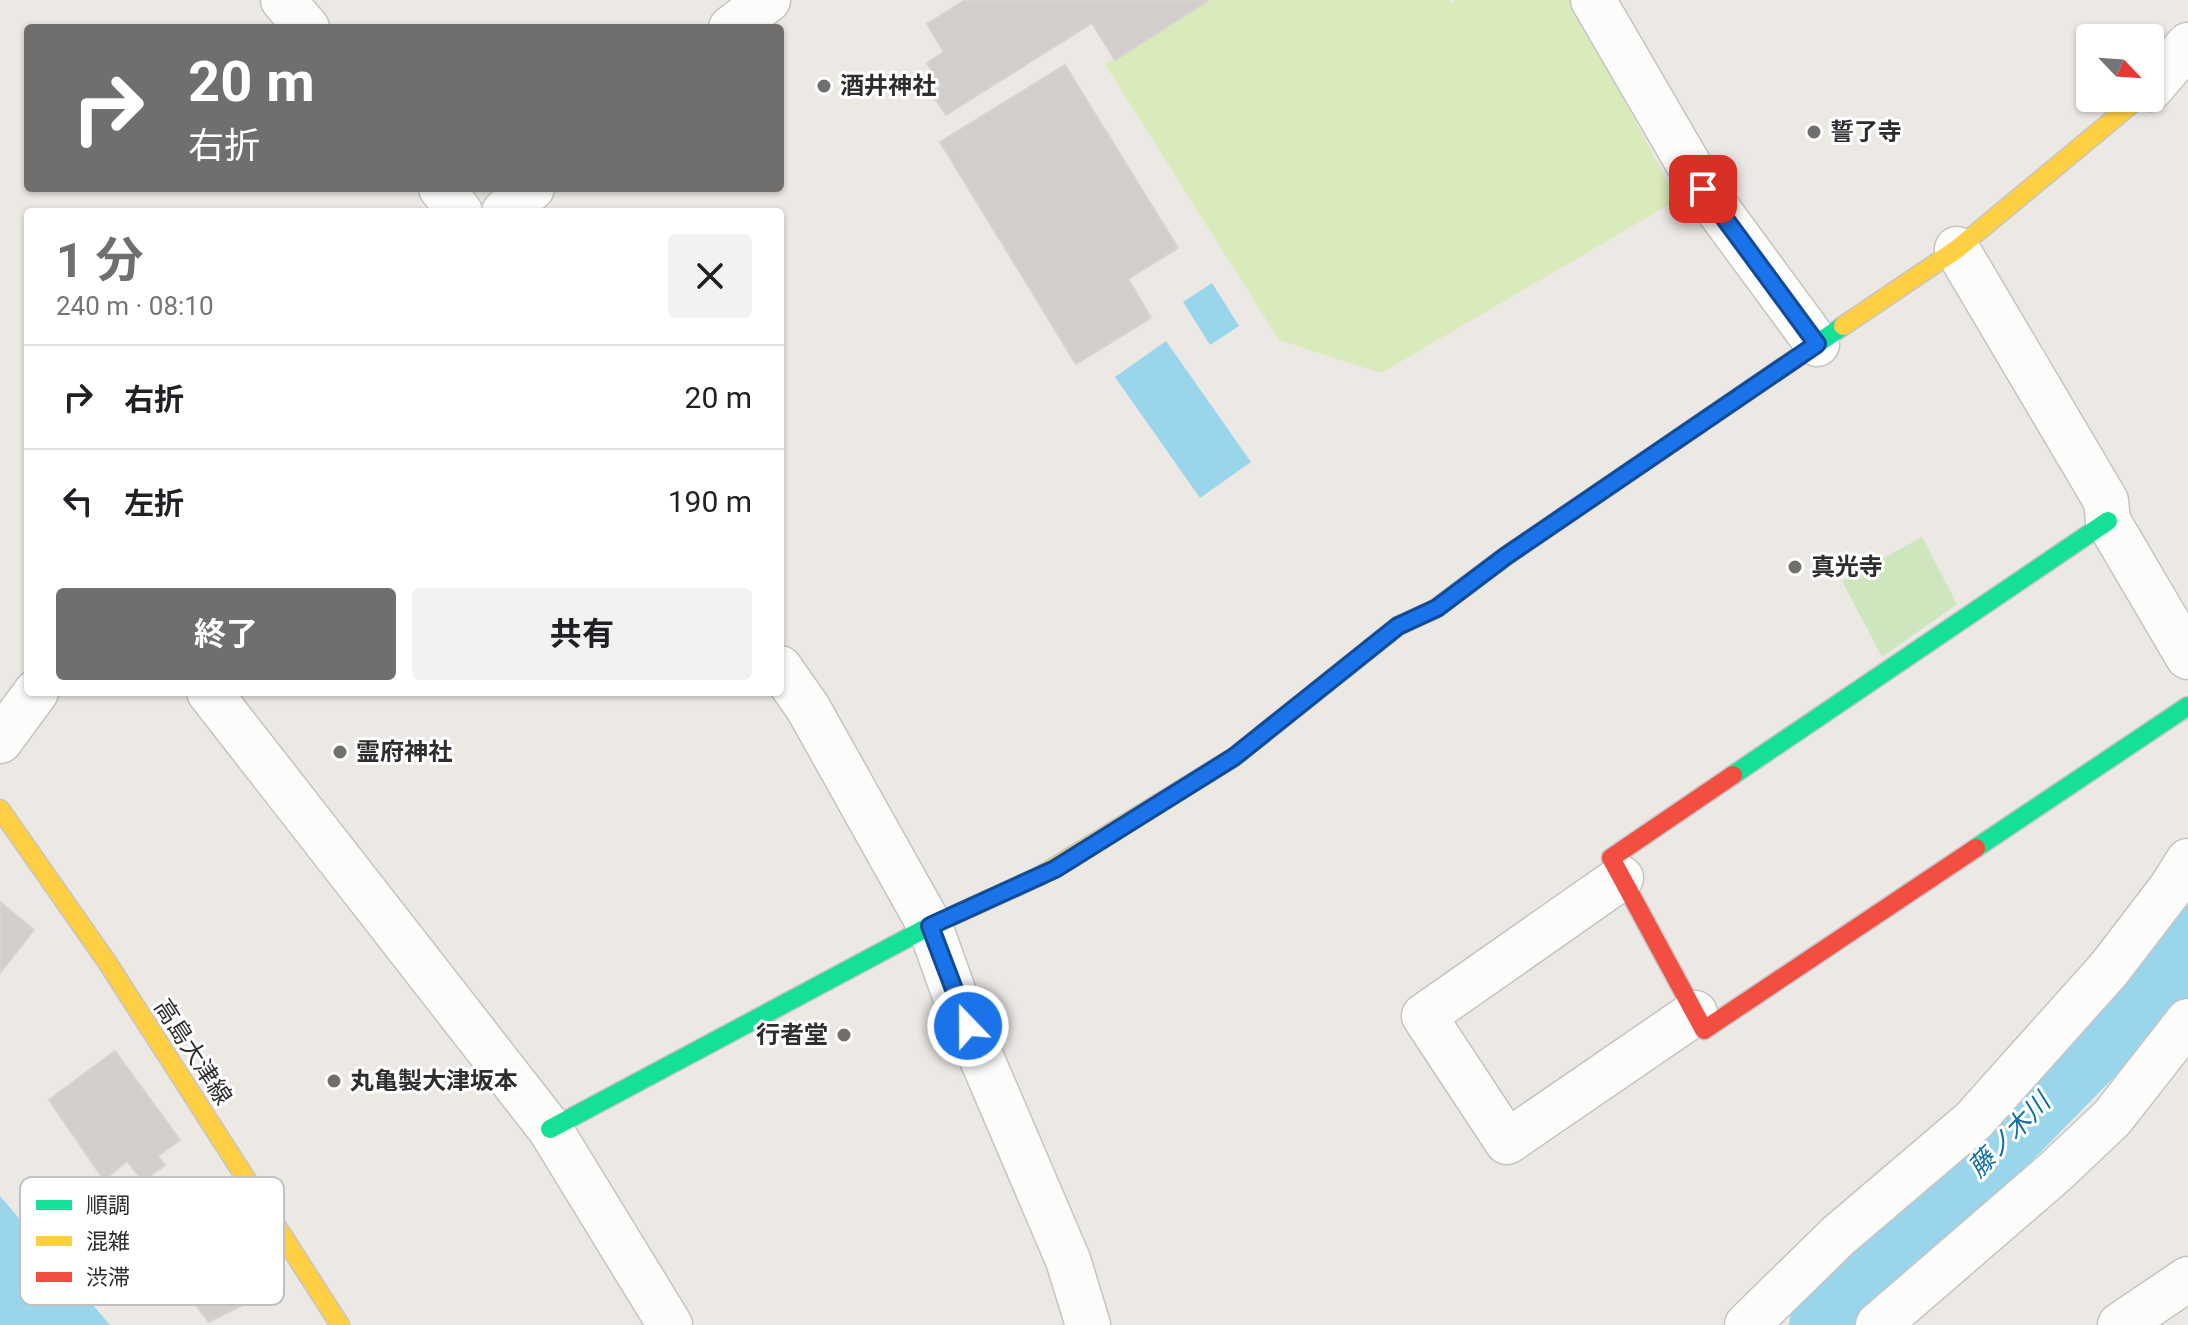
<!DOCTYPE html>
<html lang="ja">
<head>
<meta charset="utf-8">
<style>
	:root { --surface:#fff; --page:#f2f2f2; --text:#202124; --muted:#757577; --line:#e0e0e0; --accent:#706f6e }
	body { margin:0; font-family:Roboto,"Noto Sans JP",sans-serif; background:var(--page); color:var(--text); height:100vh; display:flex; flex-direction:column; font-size:30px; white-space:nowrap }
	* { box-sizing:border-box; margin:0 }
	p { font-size:26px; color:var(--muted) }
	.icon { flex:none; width:44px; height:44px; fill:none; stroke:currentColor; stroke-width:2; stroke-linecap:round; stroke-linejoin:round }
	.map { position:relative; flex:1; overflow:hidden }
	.panel { position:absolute; left:24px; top:208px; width:760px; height:488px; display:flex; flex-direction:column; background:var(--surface); border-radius:8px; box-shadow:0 2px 6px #0004 }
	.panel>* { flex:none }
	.hud { position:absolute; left:24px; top:24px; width:760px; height:168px; border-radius:8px; box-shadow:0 2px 6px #0004; background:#706f6e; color:#fff; overflow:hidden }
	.needle { width:52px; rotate:115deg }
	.buttons { position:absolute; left:2076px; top:24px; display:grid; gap:16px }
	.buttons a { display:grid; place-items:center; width:88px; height:88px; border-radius:8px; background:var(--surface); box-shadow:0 2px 6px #0004; font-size:40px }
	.pin { position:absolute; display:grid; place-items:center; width:68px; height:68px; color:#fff; margin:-34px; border-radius:16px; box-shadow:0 4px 12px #0006 }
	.me { position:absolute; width:88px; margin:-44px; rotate:338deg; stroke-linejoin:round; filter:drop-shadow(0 0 6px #0008) }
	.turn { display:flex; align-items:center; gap:28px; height:168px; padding:0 32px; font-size:36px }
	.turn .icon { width:104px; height:104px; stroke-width:2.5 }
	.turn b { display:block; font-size:56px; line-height:68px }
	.round { display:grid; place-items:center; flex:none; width:84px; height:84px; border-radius:8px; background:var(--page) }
	.overview { display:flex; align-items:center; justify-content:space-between; height:136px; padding:0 32px }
	h1 { font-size:48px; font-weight:700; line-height:60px; color:var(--accent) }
	.cta { display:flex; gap:16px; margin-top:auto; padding:16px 32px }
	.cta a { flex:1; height:92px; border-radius:8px; background:var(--accent); color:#fff; font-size:32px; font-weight:700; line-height:92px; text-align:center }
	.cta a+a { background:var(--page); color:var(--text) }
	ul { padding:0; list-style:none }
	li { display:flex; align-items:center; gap:24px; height:104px; padding:0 32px; border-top:2px solid var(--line) }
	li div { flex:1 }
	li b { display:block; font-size:30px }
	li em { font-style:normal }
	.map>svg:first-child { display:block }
	.green { fill:#cee6be }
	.pitch { fill:#d9eabb }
	.water { fill:#99d6ec }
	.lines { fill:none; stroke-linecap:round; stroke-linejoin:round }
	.river { stroke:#99d6ec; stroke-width:68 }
	.building { fill:#d1cecb; stroke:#d7d4d0; stroke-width:2 }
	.street-casing { stroke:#c5c4c5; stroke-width:47 }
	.fast-casing { stroke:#c5c4c5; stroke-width:21 }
	.slow-casing { stroke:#c5c4c5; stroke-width:21 }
	.jam-casing { stroke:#c5c4c5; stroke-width:21 }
	.street { stroke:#fcfcfb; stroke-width:44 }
	.fast { stroke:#16e098; stroke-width:18 }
	.slow { stroke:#ffcf43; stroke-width:18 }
	.jam { stroke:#f24e42; stroke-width:18 }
	.route-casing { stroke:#114b97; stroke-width:20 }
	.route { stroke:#1a73e8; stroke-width:14 }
	.poi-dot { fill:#706f6e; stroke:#fff; stroke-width:3 }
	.labels { text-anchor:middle; stroke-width:6; stroke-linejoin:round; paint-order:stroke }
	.poi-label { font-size:24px; font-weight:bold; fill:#2e2e2e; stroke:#fff; text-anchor:start }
	.street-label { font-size:24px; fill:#2e2e2e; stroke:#fff }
	.water-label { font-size:26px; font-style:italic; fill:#0d6fa3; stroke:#fff }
	.key { fill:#fff; stroke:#c0c0c0; stroke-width:2 }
	.key-label { font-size:22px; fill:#2e2e2e }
</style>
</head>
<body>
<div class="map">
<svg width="2188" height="1325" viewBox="0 0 2188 1325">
	<rect width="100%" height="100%" fill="#ece8e4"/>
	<path class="green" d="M1922,537l35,67 -75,53 -40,-76z"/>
	<path class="pitch" d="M1211,0h238l3,3 3,-3h116l106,200 -296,173 -102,-33 -174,-276z"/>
	<path class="water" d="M1212,283l27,43 -29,19 -27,-43z
		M1166,341l85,121 -51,36 -85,-121z
		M0,1196l110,129h-110z"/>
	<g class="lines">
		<path class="river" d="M1823,1325l330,-336 35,-49"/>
	</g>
	<path class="building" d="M965,0h244l-94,60 -23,-37 -146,92 -15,-23 10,-6 -14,-23 17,-11 -17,-28z
		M1065,65l113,183 -50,31 23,39 -75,46 -136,-222z
		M0,902l34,28 -34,43z
		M115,1051l65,89 -22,16 7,9 -22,16 -16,-20 -23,19 -55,-80z
		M193,1186l80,104 -64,32 -72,-93z"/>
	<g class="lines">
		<defs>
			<path id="street" d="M283,0l24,28
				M1593,0l110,189 114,155
				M731,28l37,-28
				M2150,89l38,-44
				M441,188l19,24
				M504,212l28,-24
				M1957,249l149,252 2,20 80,136
				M780,668l28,40 122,218 25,70 113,264 20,65
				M209,692l341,437 120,196
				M0,741l36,-49
				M1621,878l-197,138 83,126 188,-129
				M1747,1325l91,-89 135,-115 136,-152 62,-81 17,-27
				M1878,1325l177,-153 57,-54 76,-97
				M2120,1325l68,-46"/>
			<path id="fast" d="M1435,609l71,-53 337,-230
				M1733,775l375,-254
				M1976,848l212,-142
				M550,1129l380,-203 110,-50"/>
			<path id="slow" d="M1843,326l114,-77 182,-151
				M0,809l107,153 233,363
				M1040,876l194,-119 164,-131 37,-17"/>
			<path id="jam" d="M1733,775l-122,83 93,172 272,-182"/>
		</defs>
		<use href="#street" class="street-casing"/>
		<use href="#fast" class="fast-casing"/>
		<use href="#slow" class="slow-casing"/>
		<use href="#jam" class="jam-casing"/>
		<use href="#street" class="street"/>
		<use href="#fast" class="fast"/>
		<use href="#slow" class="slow"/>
		<use href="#jam" class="jam"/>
	</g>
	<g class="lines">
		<defs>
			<path id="route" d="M968,1026l-38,-100 125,-57 179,-112 164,-131 39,-18 69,-52 311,-212 -114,-155"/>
		</defs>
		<use href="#route" class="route-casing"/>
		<use href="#route" class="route"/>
	</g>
	<g class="poi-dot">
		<circle cx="824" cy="86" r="8"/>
		<circle cx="1814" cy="132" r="8"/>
		<circle cx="1795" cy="567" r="8"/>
		<circle cx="340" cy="752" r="8"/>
		<circle cx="844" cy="1035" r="8"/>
		<circle cx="334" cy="1081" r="8"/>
	</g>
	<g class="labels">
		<g class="poi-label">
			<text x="840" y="94">酒井神社</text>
			<text x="1830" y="140">誓了寺</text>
			<text x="1811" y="575">真光寺</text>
			<text x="356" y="760">霊府神社</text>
			<text x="828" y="1043" text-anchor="end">行者堂</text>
			<text x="350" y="1089">丸亀製大津坂本</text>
		</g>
		<g class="street-label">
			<text transform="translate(193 1052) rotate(57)" y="8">高島大津線</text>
		</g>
		<g class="water-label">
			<text transform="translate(2009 1135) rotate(-46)" y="9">藤ノ木川</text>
		</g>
	</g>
	<rect x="20" y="1177" width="264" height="128" rx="12" class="key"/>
	<rect x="36" y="1200" width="36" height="10" fill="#16e098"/>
	<rect x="36" y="1236" width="36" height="10" fill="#ffcf43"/>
	<rect x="36" y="1272" width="36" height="10" fill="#f24e42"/>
	<g class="key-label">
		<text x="86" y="1213">順調</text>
		<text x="86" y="1249">混雑</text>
		<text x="86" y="1285">渋滞</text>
	</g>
</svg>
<div class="buttons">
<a><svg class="needle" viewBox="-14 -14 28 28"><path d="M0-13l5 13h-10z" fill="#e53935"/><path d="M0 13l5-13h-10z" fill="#757577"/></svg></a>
</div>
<div class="pin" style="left:1703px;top:189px;background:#d93025"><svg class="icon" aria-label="arrive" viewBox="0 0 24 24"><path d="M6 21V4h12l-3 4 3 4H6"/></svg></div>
<svg class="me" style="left:968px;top:1026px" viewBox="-20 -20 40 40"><circle r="17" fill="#1a73e8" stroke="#fff" stroke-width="3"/><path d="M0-11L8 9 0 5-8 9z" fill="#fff"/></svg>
<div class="hud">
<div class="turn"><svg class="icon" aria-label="right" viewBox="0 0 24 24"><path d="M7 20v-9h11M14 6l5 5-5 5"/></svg><div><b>20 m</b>右折</div></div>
</div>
<section class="panel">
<div class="overview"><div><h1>1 分</h1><p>240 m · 08:10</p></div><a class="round"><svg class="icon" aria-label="close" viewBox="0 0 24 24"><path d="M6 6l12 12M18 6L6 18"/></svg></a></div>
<ul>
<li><svg class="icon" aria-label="right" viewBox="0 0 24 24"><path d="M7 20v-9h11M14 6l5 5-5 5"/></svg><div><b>右折</b></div><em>20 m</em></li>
<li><svg class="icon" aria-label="left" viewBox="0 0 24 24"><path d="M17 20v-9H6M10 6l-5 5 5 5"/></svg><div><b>左折</b></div><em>190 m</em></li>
</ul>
<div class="cta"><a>終了</a><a>共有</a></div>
</section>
</div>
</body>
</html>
